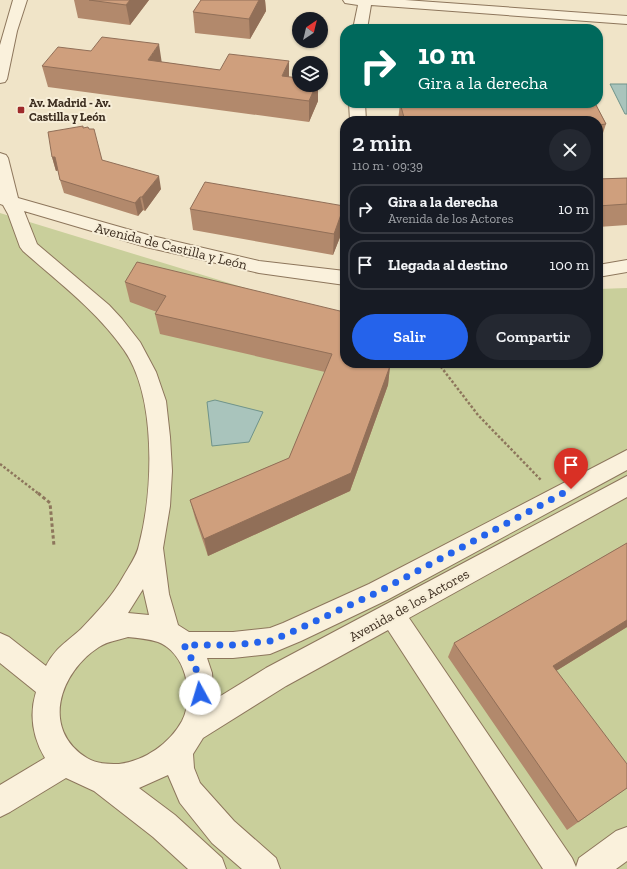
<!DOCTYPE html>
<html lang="es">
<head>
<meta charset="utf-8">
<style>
	:root { --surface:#171b24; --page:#242831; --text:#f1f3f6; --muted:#9ea1a6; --line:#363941; --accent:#2563eb }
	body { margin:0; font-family:"Zilla Slab",serif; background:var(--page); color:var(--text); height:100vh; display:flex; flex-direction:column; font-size:15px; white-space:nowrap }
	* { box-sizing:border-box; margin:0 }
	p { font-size:13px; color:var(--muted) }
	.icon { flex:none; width:22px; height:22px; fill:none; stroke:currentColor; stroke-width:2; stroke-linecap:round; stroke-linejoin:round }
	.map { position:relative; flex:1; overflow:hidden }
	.drawer { position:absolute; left:340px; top:116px; width:263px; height:252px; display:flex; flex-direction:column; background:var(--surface); border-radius:16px; box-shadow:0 1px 3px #0004 }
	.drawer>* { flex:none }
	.top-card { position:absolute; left:340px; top:24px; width:263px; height:84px; border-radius:16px; box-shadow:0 1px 3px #0004; background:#00695c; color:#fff; overflow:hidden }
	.needle { width:26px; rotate:35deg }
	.controls { position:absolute; left:292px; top:12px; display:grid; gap:8px }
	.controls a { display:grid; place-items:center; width:36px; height:36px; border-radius:50%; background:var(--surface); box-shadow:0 1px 3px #0004; font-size:20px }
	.pin { position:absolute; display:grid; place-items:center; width:34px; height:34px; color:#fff; margin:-41px -17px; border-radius:50% 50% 50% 0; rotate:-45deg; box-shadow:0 0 4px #0007 }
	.pin .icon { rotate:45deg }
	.me { position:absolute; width:44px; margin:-22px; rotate:354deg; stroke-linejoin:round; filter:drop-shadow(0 0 3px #0008) }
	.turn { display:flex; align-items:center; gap:14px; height:84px; padding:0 12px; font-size:18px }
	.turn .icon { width:52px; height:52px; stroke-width:2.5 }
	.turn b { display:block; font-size:28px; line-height:34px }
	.round { display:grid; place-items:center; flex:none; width:42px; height:42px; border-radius:21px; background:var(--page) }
	.overview { display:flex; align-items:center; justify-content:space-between; height:68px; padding:0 12px }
	h1 { font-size:24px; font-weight:600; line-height:30px }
	.primary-button { display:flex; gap:8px; margin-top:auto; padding:8px 12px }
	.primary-button a { flex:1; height:46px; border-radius:24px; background:var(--accent); color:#fff; font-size:16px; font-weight:600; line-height:46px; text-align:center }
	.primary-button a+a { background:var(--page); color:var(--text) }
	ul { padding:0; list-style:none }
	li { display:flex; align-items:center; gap:12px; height:50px; margin:0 8px 6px; padding:0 4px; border:2px solid var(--line); border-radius:16px }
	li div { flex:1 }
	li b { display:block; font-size:15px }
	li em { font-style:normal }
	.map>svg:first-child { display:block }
	.green { fill:#c9cf9b }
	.water { fill:#a9c4bc; stroke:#6f938a }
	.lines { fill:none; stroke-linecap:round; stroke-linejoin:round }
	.minor-casing { stroke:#8d765c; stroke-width:2 }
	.path-far1 { stroke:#8d765c; stroke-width:2.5; stroke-dasharray:2.5 2; stroke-linecap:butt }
	.path { stroke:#8d765c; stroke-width:3; stroke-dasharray:3.5 2.5; stroke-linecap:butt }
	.minor { fill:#faf1dc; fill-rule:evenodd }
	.wall { fill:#b2896c }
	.shaded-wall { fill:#916f58 }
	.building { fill:#cf9f7d; stroke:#916f58 }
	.route { stroke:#2563eb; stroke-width:7; stroke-dasharray:0 12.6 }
	.poi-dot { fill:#9e2a2b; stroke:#f7eed8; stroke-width:1.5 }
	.labels { text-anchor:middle; stroke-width:4; stroke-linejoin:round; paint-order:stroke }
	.far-poi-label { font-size:12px; font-weight:bold; fill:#3d2e20; stroke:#f7eed8; text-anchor:start }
	.street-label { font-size:14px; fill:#3d2e20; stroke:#f7eed8 }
</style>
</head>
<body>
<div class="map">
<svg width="627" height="869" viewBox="0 0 627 869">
	<rect width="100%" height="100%" fill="#f0e4c8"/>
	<path class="green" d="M0,213l343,105 2,45h253v-74l29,-1v581h-627z"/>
	<path class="water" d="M610,84h17v30h-2z
		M215,400l48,12 -14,30 -37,4 -5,-44z"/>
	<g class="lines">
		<defs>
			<path id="minor" d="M13,0h14l-10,31 -10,48 -2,3 -5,1v-38z
				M343,0h62l222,16v8l-256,-19 -4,24h-14l5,-24 -13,-2z
				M349,103h16l1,18h-16z
				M0,153l6,2 2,3 10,40 130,37 111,26 86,10v14l-86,-12 -113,-26 -122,-36 13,33 72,61 13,14 18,23 16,30 10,29 4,36 2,34 -2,35 -7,42 6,46 9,31 11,7h44l37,-4 13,-5 86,-39 258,-134v20l-240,130 -86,41 -31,13 -37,4h-26l5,15 2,27 52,-32 361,-192v21l-218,121 163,240 4,9 3,-9 37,-27 11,-4v34l-11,8h-73l-155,-239 -102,56 -83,52 -10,16 1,14 6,15 34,38 42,37 4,11h-38l-30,-26 -32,-40 -12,-28 -29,13 36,27 47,43 4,11h-38l-35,-32 -59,-46 -28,-13 -56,34 -10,5v-32l45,-27c-12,-20 -16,-43 -9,-66l-36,-29v-30l9,4 37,29c10,-19 21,-24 35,-37 15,-16 31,-32 42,-52 5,-9 14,-21 16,-32 14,-53 18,-148 -15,-195 -27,-39 -66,-68 -101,-99l-3,-4 -12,-33 -5,-9 -3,-1zM143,589l6,26 -21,-2zM128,637c10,1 21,2 30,5 28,11 37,53 24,79 -12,22 -37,40 -63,43 -11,0 -22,0 -32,-6 -47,-29 -27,-86 12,-111 9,-6 20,-7 29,-10z
				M627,260v12l-29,5v-12z"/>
		</defs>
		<use href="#minor" class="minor-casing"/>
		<path class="path-far1" d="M438,363l40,52 63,65
			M0,464l39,30"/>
		<path class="path" d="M38,493l12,10 4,43"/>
		<use href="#minor" class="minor"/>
	</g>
	<path class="wall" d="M74,0h75l-19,25 -52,-7z
		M201,0h64l1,11 -16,28 -55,-6 -2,-21z
		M91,51l71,11 58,8 69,7 10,8h19v16l-9,21 -261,-35 -6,-21z
		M400,103h195l11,21 -7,21h-1v-24h-200z
		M83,128l6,1 13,31 59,29 -16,22 -2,-1 -5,6 -74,-23 -4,-13 -2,-10 -2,1 -4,-14z
		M627,178v47l-29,2v-48z
		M344,206v21l-11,28 -140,-25 -3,-21z
		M125,282l265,84 -2,19 -38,106 -142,65 -13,-38 -5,-18 99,-42 36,-86 -165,-38 -5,-20 2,-2 -27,-10z
		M627,543v84l-71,44 71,117 -60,42 -119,-173 6,-14z"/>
	<path class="shaded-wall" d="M130,0h19l-19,25 -4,-20z
		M259,0h6l1,11 -16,28 -1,-20z
		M159,44l3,20 -10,17 -4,-21z
		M289,61v20l-7,-5z
		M316,85h2v16l-9,21v-21z
		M52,157h3l4,13 -3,1z
		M159,176l2,13 -16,22 -3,-14z
		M140,197l3,13 -5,6 -3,-13z
		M344,206v21l-11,28 1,-21z
		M390,366l-2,19 -38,106 -142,65 -4,-17z
		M627,620v7l-84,52 10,-13z"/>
	<path class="building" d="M89,0h41l-4,5z
		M201,0h58l-10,19 -56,-7z
		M102,37l57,7 -11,16 72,10 9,-16 60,7 -7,15 17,2v7h17l-7,16 -267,-35 16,-19 33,4z
		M400,103h195l11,21 -8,1v-4h-193z
		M83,126v2l5,-1 1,2h5l8,31 57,16 -17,21h-2l-5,6 -75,-23 -5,-23h-3l-4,-25z
		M627,178v26l-29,2v-27z
		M205,182l139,24 -10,28 -144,-25z
		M137,262l207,50 1,2v49h43l2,3 -39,107 -147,66 -14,-39 99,-42 43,-104 -177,-40 11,-18 -41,-14z
		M627,543v77l-74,46 74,98v24l-49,34 -124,-179z"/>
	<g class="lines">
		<path class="route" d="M200,694c1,-19 -7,-33 -16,-49h49l37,-4 22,-9 86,-40 193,-103"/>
	</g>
	<rect class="poi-dot" x="17" y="106" width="8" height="8" rx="2"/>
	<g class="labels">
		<g class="far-poi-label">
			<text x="29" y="107">Av. Madrid - Av.<tspan x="29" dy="14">Castilla y León</tspan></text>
		</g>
		<g class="street-label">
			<text transform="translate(171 246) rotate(14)" y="5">Avenida de Castilla y León</text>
			<text transform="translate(409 605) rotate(-29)" y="5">Avenida de los Actores</text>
		</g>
	</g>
</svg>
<div class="controls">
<a><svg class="needle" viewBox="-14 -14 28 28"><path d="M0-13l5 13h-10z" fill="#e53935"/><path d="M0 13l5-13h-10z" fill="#9ea1a6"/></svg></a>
<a><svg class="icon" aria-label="layers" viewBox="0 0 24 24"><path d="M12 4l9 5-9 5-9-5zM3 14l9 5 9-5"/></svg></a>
</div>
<div class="pin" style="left:571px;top:489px;background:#d93025"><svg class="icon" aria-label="arrive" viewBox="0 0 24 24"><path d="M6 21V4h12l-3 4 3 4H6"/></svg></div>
<svg class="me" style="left:200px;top:694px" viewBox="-20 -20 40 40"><circle r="19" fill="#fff"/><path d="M0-13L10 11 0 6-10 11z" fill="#2563eb"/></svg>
<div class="top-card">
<div class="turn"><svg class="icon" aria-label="right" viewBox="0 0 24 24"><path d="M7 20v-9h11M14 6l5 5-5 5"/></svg><div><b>10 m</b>Gira a la derecha</div></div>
</div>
<section class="drawer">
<div class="overview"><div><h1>2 min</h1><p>110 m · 09:39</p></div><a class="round"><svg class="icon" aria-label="close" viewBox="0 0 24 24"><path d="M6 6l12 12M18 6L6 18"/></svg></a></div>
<ul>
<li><svg class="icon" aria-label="right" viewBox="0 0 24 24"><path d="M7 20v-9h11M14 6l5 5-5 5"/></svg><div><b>Gira a la derecha</b><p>Avenida de los Actores</p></div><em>10 m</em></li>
<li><svg class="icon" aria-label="arrive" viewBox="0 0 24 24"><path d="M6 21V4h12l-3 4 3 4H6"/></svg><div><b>Llegada al destino</b></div><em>100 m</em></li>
</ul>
<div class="primary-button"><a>Salir</a><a>Compartir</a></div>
</section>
</div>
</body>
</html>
